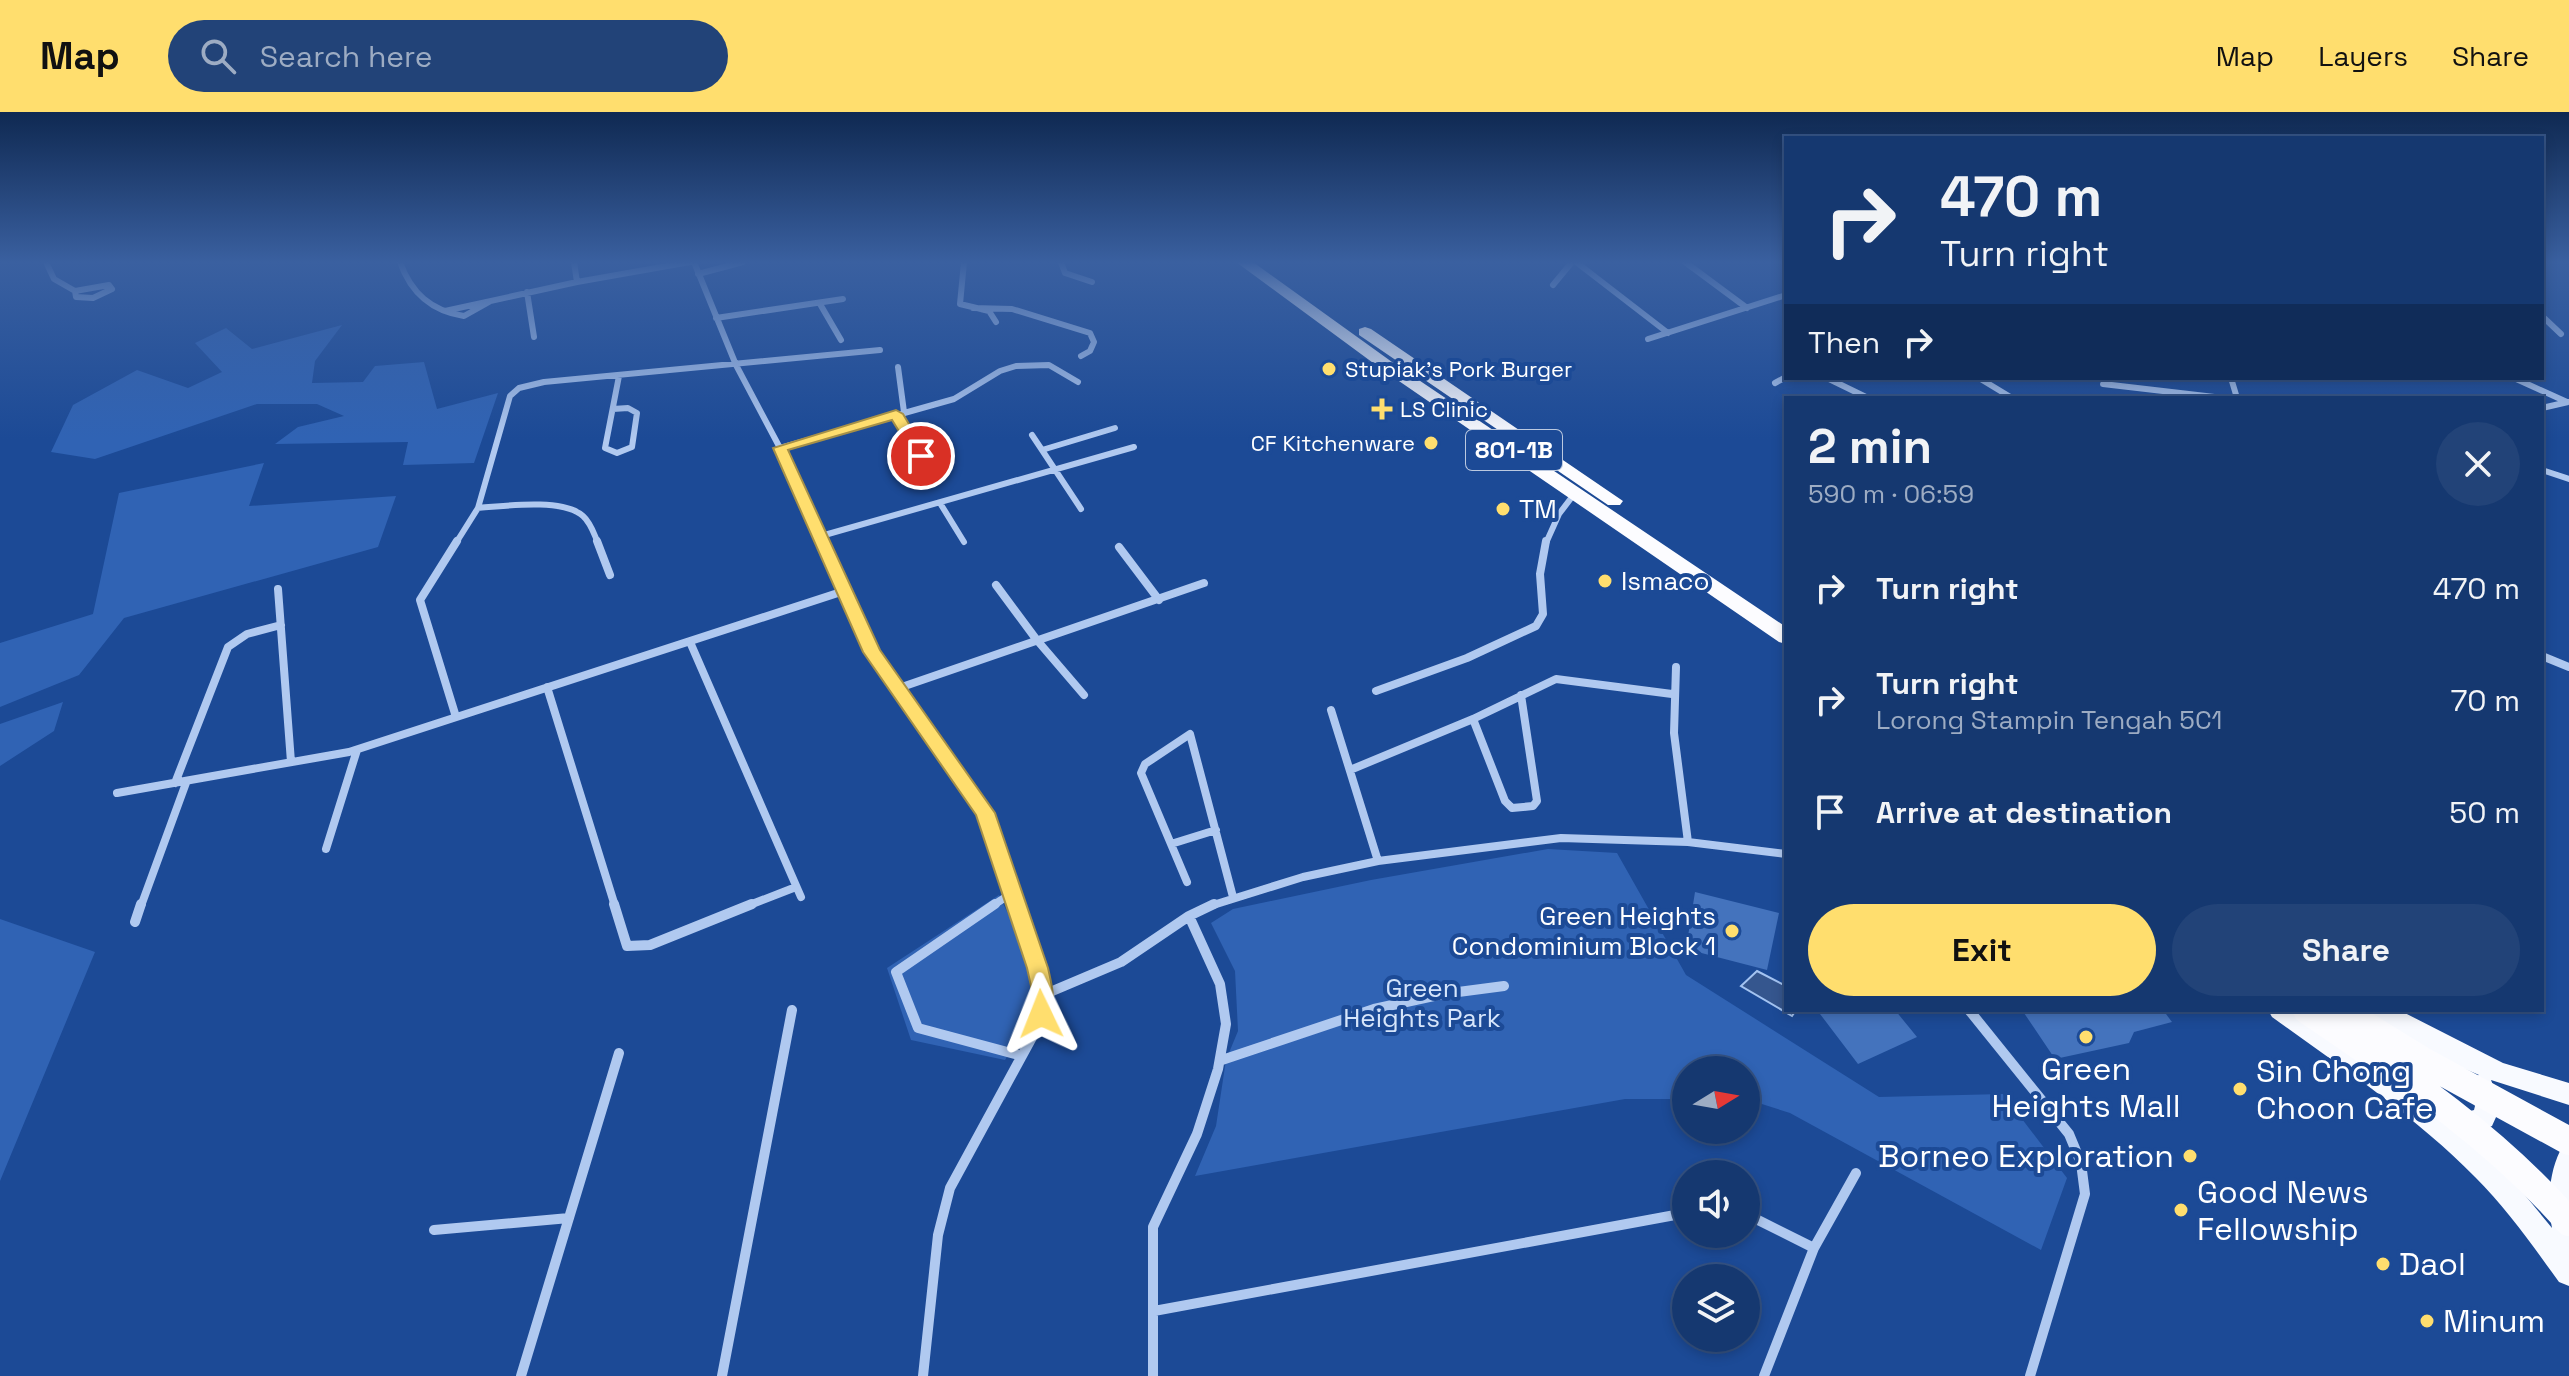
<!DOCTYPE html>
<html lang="en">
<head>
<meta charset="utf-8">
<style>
	:root { --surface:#153870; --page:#224378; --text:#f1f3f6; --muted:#9dacc3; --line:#345283; --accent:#ffde6e }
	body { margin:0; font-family:"Space Grotesk",sans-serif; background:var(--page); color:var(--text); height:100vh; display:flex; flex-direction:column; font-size:30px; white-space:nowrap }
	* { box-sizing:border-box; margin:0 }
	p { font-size:26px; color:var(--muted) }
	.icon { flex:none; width:44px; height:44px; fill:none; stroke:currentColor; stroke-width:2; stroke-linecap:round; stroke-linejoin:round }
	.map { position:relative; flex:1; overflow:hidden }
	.side { position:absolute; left:1784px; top:284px; width:760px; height:616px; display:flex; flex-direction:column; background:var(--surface); border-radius:0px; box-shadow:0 4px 12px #0003,0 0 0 2px var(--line) }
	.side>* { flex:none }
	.guide { position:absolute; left:1784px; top:24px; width:760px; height:244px; border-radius:0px; box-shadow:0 4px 12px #0003,0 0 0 2px var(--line); background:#153870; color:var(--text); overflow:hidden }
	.needle { width:52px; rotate:79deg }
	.buttons { position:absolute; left:1672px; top:944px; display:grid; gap:16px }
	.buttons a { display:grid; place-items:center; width:88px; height:88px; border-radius:50%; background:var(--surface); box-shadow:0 4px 12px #0003,0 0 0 2px var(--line); font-size:40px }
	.pin { position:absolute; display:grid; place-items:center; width:68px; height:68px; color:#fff; margin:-34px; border:4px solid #fff; border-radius:50%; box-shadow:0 2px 8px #0007 }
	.me { position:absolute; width:88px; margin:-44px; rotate:358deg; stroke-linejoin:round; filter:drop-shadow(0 0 6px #0008) }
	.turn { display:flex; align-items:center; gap:28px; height:168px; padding:0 24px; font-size:36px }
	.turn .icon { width:104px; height:104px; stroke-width:2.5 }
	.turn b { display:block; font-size:56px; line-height:68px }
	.then { display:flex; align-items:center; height:76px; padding:0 24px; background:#0003; gap:16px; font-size:30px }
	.round { display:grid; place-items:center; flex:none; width:84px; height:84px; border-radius:42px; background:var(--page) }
	.overview { display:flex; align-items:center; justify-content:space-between; height:136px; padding:0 24px }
	h1 { font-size:48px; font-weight:700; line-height:60px }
	.button { display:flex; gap:16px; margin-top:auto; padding:16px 24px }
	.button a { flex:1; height:92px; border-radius:48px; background:var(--accent); color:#111; font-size:32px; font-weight:700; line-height:92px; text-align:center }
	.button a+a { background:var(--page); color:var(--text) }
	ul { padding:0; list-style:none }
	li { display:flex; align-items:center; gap:24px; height:112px; padding:0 24px }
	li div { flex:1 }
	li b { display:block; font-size:30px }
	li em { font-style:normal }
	header { display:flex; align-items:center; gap:48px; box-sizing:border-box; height:112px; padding:0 40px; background:var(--accent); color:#111 }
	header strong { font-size:38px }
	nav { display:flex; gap:44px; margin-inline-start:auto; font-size:28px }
	.search { width:560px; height:72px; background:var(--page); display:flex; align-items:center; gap:20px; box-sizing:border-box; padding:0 28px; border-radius:44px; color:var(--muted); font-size:30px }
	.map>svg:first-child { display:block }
	.green { fill:#3063b4 }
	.water { fill:#35568e; stroke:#a3c3f1; stroke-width:2 }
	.building { fill:#4473bd }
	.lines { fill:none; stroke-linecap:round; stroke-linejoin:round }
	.minor-far2 { stroke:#b0c9f0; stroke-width:6 }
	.minor-far1 { stroke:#b0c9f0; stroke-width:8 }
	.minor { stroke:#b0c9f0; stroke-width:10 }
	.primary { fill:#f8faff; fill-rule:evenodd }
	.trunk { fill:#fcfcff; fill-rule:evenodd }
	.trunk-bridge { stroke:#fcfcff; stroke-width:28 }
	.route { fill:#ffde6e; stroke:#a69048; stroke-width:2 }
	.poi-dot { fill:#ffde6e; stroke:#1c4a96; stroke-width:3 }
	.labels { text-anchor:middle; stroke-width:8; stroke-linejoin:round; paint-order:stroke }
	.far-poi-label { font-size:22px; fill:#fff; stroke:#1c4a96; text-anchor:start }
	.shield { fill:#1c4a96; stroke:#bbc9e0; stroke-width:2 }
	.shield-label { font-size:24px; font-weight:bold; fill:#fff }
	.poi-label { font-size:26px; fill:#fff; stroke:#1c4a96; text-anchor:start }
	.park-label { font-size:26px; fill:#d6e5fb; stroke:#1c4a96 }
	.near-poi-label { font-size:32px; fill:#fff; stroke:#1c4a96; text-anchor:start }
</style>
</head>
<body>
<header>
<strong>Map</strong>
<div class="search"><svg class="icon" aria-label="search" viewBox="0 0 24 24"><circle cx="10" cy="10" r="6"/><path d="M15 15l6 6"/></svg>Search here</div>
<nav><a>Map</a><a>Layers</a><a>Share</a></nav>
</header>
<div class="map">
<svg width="2569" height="1264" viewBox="0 0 2569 1264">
	<rect width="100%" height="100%" fill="#1c4a96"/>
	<path class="green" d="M342,213l-27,36 -3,22 51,-1 12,-16 49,-4 13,47 61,-16 -24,70 -71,2 5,-23 -133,2 23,-17 46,-11 -27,-12h-60l-162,55 -44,-7 22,-47 64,-35 51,18 34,-16 -27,-29 31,-15 26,21z
		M264,351l-15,43 147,-10 -18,51 -254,71 -45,57 -79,32v-64l93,-29 26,-121z
		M63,590l-9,29 -54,35v-42z
		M1548,737l69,4 69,122 193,122 124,-3 64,84 -26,72 -251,-137 -44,-14v-29h-60v29h-61l-430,77 21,-50 10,-66 12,-29 -3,-60 -24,-48 22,-14 138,-29z
		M999,783c12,24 29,62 32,89 3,24 -14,57 -26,76l-94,-20 -24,-72z
		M0,807l95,33 -95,229z"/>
	<path class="water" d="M1757,859l29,15v24h10l-4,6 -51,-30z"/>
	<path class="building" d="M1695,780l84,21 -12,57 -81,-21z
		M1817,898h78l22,27 -59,27z
		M2022,898h141l9,12 -38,10 -5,11 -74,16z"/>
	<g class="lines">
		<path class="minor-far2" d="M46,150l8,17 21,12
			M400,150c11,31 31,49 64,54l25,-14
			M574,150l3,20
			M694,150l42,103 44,83 43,95
			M964,150l-4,42 29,7 7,11
			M1061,150l4,11 27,9
			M1576,150l92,71
			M1685,150l62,46
			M698,162l45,-12
			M109,173l3,4 -19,9 -17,-1 -1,-6z
			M1553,173l19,-23
			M527,180l7,45
			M820,192l21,36
			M973,196l39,1 78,24 4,9 -4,9 -9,5
			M445,199l132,-29 113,-20
			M2542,204l19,18
			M716,206l127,-19
			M1648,227l138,-44
			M898,255l6,45
			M1827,266l41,20
			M1979,266l33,20
			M2231,266l6,20
			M2514,266l53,24
			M1775,271l11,-6
			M2103,272l120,14
			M2542,296l26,-6
			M613,297l15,-1 9,5 -5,34 -15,6 -12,-5 14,-72
			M896,302l37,63
			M1032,323l10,15
			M780,336l174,-49 46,-28 16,-5 33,-1 29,17
			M2542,358l27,9
			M940,391l24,39
			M478,396c26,-2 85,-10 105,8 8,7 11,18 15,27
			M1081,397l-39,-59 73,-22
			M821,424l313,-89
			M456,431l22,-35 32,-112 9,-8 25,-6 336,-32
			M1546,431l13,-29 16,-21"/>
		<path class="minor-far1" d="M597,429l13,34
			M822,429l50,111 113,161 31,93
			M1119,435l40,53
			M996,473l40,54 48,56
			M278,477l13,173
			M690,530l111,255
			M2542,544l27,11
			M1676,555l-2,66 14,109
			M547,575l68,219
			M896,577l308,-106
			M1376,579l91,-33 69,-32 7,-12 -3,-40 6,-33
			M1331,598l47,151
			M456,605l-36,-117 37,-59
			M1473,607l32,82 7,7 21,-2 4,-5 -16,-106
			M1350,658l123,-51 83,-40 116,15
			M175,671l53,-136 19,-13 34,-9
			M117,681l232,-41 495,-161
			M1171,732l45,-14
			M326,737l31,-99
			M1187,770l-46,-109 4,-9 45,-30 43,163
			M141,794l45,-123
			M747,794l49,-19
			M992,794l20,-13
			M1210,794l93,-29 75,-16 183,-23 127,4 98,12"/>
		<path class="minor" d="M614,792l13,42 23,-1 102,-41
			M995,792l-99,68 22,56 104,28
			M135,810l6,-18
			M1043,883l78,-33 68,-46 25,-12
			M1969,898l100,124 12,29 4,31 -55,182
			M1222,948l152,-51 69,-15 61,-8
			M1746,1102l68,34
			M434,1118l135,-12
			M1154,1199l532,-98
			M521,1264l98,-323
			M722,1264l70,-366
			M923,1264l15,-141 12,-47 86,-158c14,-45 -7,-83 -21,-126
			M1153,1264v-149l44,-93 21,-65 8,-45 -6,-40 -31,-68
			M1764,1264l50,-128 42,-75"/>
		<path class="primary" d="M2268,898h30l148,108 28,-8 1,-4 -6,-21 3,-8 7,-2c-23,-10 -104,-46 -113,-65h33l104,53 66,20v22l-78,-25 10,26 -9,20 -24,10 37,35 47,57c-5,-26 -3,-54 8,-77l9,-4v139l-10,-4c-26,-36 -52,-73 -84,-105 -61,-62 -134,-110 -203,-160z"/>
		<path class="trunk" d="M1236,150h17l139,100 394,265v17l-7,-2 -399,-274z
			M1365,215l6,2 252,172 -3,4h-12l-249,-170v-6z"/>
		<path class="trunk-bridge" d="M2307,898c94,64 187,126 262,212
			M2340,898l81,50 148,81"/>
	</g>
	<linearGradient id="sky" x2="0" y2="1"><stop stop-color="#0f2952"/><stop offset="0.46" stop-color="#3a60a0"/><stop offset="1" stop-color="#3a60a0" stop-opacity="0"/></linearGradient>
	<rect width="2569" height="327" fill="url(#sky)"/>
	<path class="route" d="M896,298l7,4 25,42 -2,3h-10l-24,-39 -104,30 92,200 115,163 53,155c4,18 9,35 0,53l-7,3 -8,-3 -3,-7 3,-19 -6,-27 -51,-153 -113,-163 -90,-204z"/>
	<g class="poi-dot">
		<circle cx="1329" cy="257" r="8"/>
		<path d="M1378 285h8v8h8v8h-8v8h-8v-8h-8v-8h8z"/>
		<circle cx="1431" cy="331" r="8"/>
		<circle cx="1503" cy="397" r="8"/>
		<circle cx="1605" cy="469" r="8"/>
		<circle cx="1732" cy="819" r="8"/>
		<circle cx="2086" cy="925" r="8"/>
		<circle cx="2240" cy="977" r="8"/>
		<circle cx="2190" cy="1044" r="8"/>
		<circle cx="2181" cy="1098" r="8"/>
		<circle cx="2383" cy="1152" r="8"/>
		<circle cx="2427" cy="1209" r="8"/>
	</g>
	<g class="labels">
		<g class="far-poi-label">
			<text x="1345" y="265">Stupiak's Pork Burger</text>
			<text x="1400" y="305">LS Clinic</text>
			<text x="1415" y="339" text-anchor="end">CF Kitchenware</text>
		</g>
		<rect class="shield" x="1466" y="318" width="96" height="40" rx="6"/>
		<g class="shield-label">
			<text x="1514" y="346">801-1B</text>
		</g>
		<g class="poi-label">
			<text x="1519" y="406">TM</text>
			<text x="1621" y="478">Ismaco</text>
			<text x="1716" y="813" text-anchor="end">Green Heights<tspan x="1716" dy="30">Condominium Block 1</tspan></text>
		</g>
		<g class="park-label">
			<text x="1422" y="885">Green<tspan x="1422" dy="30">Heights Park</tspan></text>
		</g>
		<g class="near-poi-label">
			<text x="2086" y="968" text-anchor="middle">Green<tspan x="2086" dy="37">Heights Mall</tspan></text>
			<text x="2256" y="970">Sin Chong<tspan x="2256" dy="37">Choon Cafe</tspan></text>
			<text x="2174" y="1055" text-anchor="end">Borneo Exploration</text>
			<text x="2197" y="1091">Good News<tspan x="2197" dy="37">Fellowship</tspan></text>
			<text x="2399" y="1163">Daol</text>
			<text x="2443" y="1220">Minum</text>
		</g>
	</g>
</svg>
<div class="buttons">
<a><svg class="needle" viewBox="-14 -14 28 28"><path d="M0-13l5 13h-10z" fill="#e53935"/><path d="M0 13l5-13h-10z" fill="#9dacc3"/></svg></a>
<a><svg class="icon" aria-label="sound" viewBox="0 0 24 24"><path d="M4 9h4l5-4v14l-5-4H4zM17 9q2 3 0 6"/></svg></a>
<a><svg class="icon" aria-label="layers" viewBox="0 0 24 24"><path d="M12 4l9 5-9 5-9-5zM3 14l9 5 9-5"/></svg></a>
</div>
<div class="pin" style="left:921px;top:344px;background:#d93025"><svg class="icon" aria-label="arrive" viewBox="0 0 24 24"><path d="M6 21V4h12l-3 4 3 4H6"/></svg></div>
<svg class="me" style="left:1041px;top:902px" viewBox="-20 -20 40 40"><path d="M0-17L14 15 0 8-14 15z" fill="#ffde6e" stroke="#fff" stroke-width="4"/></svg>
<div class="guide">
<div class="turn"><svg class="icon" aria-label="right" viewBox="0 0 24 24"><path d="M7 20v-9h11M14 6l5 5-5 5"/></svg><div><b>470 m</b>Turn right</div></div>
<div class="then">Then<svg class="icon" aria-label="right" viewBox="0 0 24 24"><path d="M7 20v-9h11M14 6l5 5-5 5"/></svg></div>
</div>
<section class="side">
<div class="overview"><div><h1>2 min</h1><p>590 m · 06:59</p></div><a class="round"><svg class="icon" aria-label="close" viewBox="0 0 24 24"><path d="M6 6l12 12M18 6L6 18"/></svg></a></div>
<ul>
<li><svg class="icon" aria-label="right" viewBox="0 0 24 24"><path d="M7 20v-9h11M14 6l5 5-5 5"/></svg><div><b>Turn right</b></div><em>470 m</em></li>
<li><svg class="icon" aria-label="right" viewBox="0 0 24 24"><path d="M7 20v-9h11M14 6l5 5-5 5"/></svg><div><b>Turn right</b><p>Lorong Stampin Tengah 5C1</p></div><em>70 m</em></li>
<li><svg class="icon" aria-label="arrive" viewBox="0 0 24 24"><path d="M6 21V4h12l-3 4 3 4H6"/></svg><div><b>Arrive at destination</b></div><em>50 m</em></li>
</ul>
<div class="button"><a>Exit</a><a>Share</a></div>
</section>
</div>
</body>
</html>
